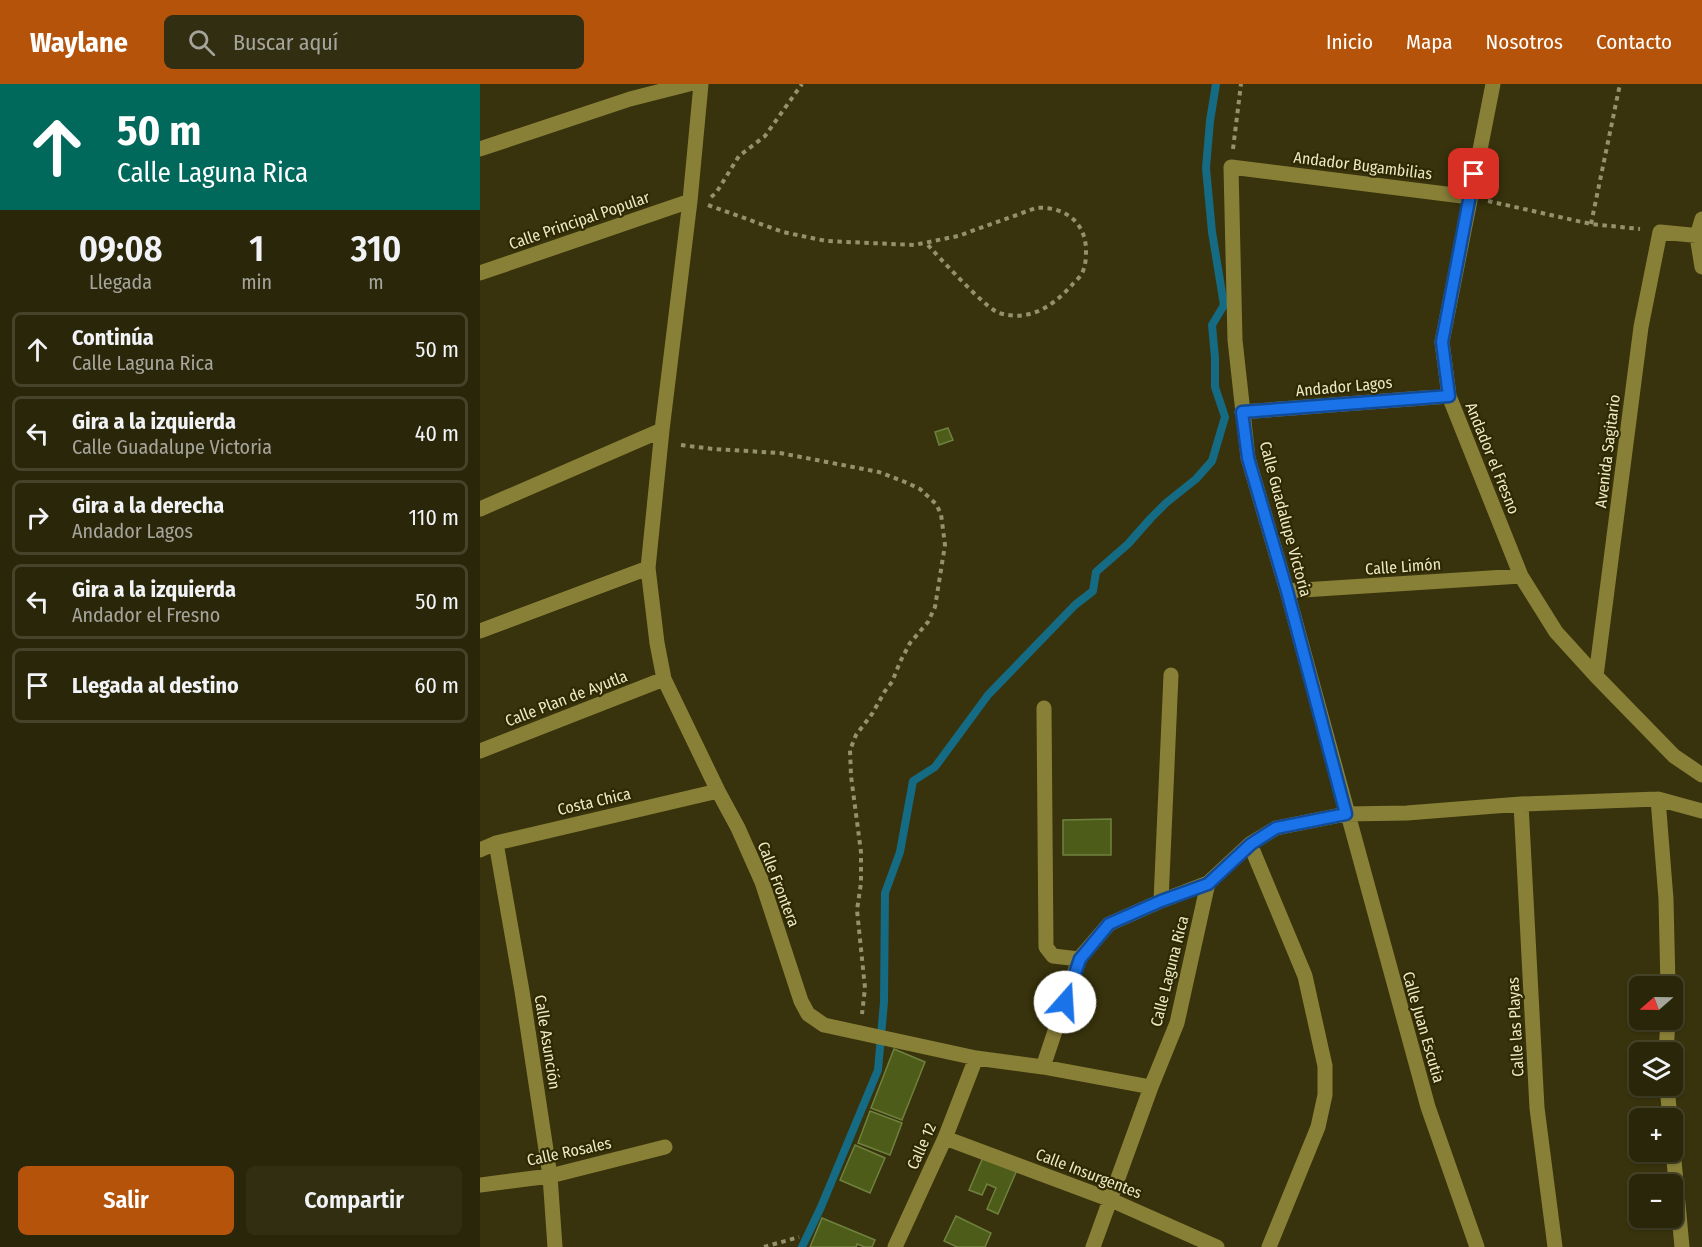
<!DOCTYPE html>
<html lang="es">
<head>
<meta charset="utf-8">
<style>
	:root { --surface:#2a2609; --page:#322e12; --text:#f1f3f6; --muted:#a5a59c; --line:#46432a; --accent:#b45309 }
	body { margin:0; font-family:"Fira Sans Condensed",sans-serif; background:var(--page); color:var(--text); height:100vh; display:flex; flex-direction:column; font-size:22px; white-space:nowrap }
	* { box-sizing:border-box; margin:0 }
	p { font-size:20px; color:var(--muted) }
	.icon { flex:none; width:33px; height:33px; fill:none; stroke:currentColor; stroke-width:2; stroke-linecap:round; stroke-linejoin:round }
	.map { position:relative; flex:1; overflow:hidden }
	.drawer { display:flex; flex-direction:column; background:var(--surface); width:480px }
	.drawer>* { flex:none }
	.hud { background:#00695c; color:#fff; overflow:hidden }
	.needle { width:39px; rotate:250deg }
	.buttons { position:absolute; left:1149px; top:892px; display:grid; gap:12px }
	.buttons a { display:grid; place-items:center; width:54px; height:54px; border-radius:9px; background:var(--surface); box-shadow:0 2px 4px #0004,0 0 0 2px var(--line); font-size:30px }
	.pin { position:absolute; display:grid; place-items:center; width:51px; height:51px; color:#fff; margin:-26px; border-radius:12px; box-shadow:0 3px 9px #0006 }
	.me { position:absolute; width:66px; margin:-33px; rotate:19deg; stroke-linejoin:round; filter:drop-shadow(0 0 4px #0008) }
	.turn { display:flex; align-items:center; gap:21px; height:126px; padding:0 18px; font-size:27px }
	.turn .icon { width:78px; height:78px; stroke-width:2.5 }
	.turn b { display:block; font-size:42px; line-height:51px }
	.eta { display:flex; justify-content:space-evenly; align-items:center; height:102px; text-align:center }
	.eta b { font-size:36px; font-weight:600; line-height:42px }
	.button { display:flex; gap:12px; margin-top:auto; padding:12px 18px }
	.button a { flex:1; height:69px; border-radius:9px; background:var(--accent); color:#fff; font-size:24px; font-weight:600; line-height:69px; text-align:center }
	.button a+a { background:var(--page); color:var(--text) }
	ul { padding:0; list-style:none }
	li { display:flex; align-items:center; gap:18px; height:75px; margin:0 12px 9px; padding:0 6px; border:3px solid var(--line); border-radius:9px }
	li div { flex:1 }
	li b { display:block; font-size:22px }
	li em { font-style:normal }
	header { display:flex; align-items:center; gap:36px; box-sizing:border-box; height:84px; padding:0 30px; background:var(--accent); color:#fff }
	header strong { font-size:28px }
	nav { display:flex; gap:33px; margin-inline-start:auto; font-size:21px }
	.search { width:420px; height:54px; background:var(--page); display:flex; align-items:center; gap:15px; box-sizing:border-box; padding:0 21px; border-radius:9px; color:var(--muted); font-size:22px }
	main { display:flex; flex:1; min-height:0 }
	.map>svg:first-child { display:block }
	.lines { fill:none; stroke-linecap:round; stroke-linejoin:round }
	.stream { stroke:#146b83; stroke-width:8 }
	.building { fill:#4d5d19; stroke:#6f813e; stroke-width:1.5 }
	.path { stroke:#95916b; stroke-width:4; stroke-dasharray:4.5 4.5; stroke-linecap:butt }
	.minor { stroke:#898038; stroke-width:15 }
	.route-casing { stroke:#114b97; stroke-width:15 }
	.route { stroke:#1a73e8; stroke-width:10 }
	.labels { text-anchor:middle; stroke-width:4.5; stroke-linejoin:round; paint-order:stroke }
	.street-label { font-size:16px; fill:#ede9c5; stroke:#2e2902 }
</style>
</head>
<body>
<header>
<strong>Waylane</strong>
<div class="search"><svg class="icon" aria-label="search" viewBox="0 0 24 24"><circle cx="10" cy="10" r="6"/><path d="M15 15l6 6"/></svg>Buscar aquí</div>
<nav><a>Inicio</a><a>Mapa</a><a>Nosotros</a><a>Contacto</a></nav>
</header>
<main>
<section class="drawer">
<div class="hud">
<div class="turn"><svg class="icon" aria-label="ahead" viewBox="0 0 24 24"><path d="M12 20V5M6 11l6-6 6 6"/></svg><div><b>50 m</b>Calle Laguna Rica</div></div>
</div>
<div class="eta">
<div><b>09:08</b><p>Llegada</p></div>
<div><b>1</b><p>min</p></div>
<div><b>310</b><p>m</p></div>
</div>
<ul>
<li><svg class="icon" aria-label="ahead" viewBox="0 0 24 24"><path d="M12 20V5M6 11l6-6 6 6"/></svg><div><b>Continúa</b><p>Calle Laguna Rica</p></div><em>50 m</em></li>
<li><svg class="icon" aria-label="left" viewBox="0 0 24 24"><path d="M17 20v-9H6M10 6l-5 5 5 5"/></svg><div><b>Gira a la izquierda</b><p>Calle Guadalupe Victoria</p></div><em>40 m</em></li>
<li><svg class="icon" aria-label="right" viewBox="0 0 24 24"><path d="M7 20v-9h11M14 6l5 5-5 5"/></svg><div><b>Gira a la derecha</b><p>Andador Lagos</p></div><em>110 m</em></li>
<li><svg class="icon" aria-label="left" viewBox="0 0 24 24"><path d="M17 20v-9H6M10 6l-5 5 5 5"/></svg><div><b>Gira a la izquierda</b><p>Andador el Fresno</p></div><em>50 m</em></li>
<li><svg class="icon" aria-label="arrive" viewBox="0 0 24 24"><path d="M6 21V4h12l-3 4 3 4H6"/></svg><div><b>Llegada al destino</b></div><em>60 m</em></li>
</ul>
<div class="button"><a>Salir</a><a>Compartir</a></div>
</section>
<div class="map">
<svg width="1222" height="1163" viewBox="0 0 1222 1163">
	<rect width="100%" height="100%" fill="#38330c"/>
	<g class="lines">
		<path class="stream" d="M322,1163l19,-40 57,-137 6,-68 1,-109 15,-41 13,-71 22,-14 53,-72 87,-90 18,-14 3,-19 32,-28 23,-26 15,-15 30,-24 16,-18 13,-44 -10,-30v-29l-3,-33 12,-20 -12,-73 -6,-64 4,-47 6,-37"/>
	</g>
	<path class="building" d="M468,344l5,12 -14,5 -4,-13z
		M631,735v36h-48v-35z
		M414,965l31,13 -23,58 -31,-12z
		M390,1027l32,12 -12,32 -32,-12z
		M375,1061l30,13 -15,35 -30,-13z
		M504,1071l33,15 -19,44 -11,-5 9,-21 -9,-4 -5,11 -13,-5z
		M476,1132l35,17 -6,14h-28l-13,-6z
		M342,1134l53,22 -3,7h-7l-8,-3 -1,3h-46z"/>
	<g class="lines">
		<path class="path" d="M753,65l8,-65
			M231,113l5,-4 23,-37 26,-20 37,-52
			M1008,117l103,23 49,5
			M228,121l75,27 43,9 88,4 44,-9 78,-28c26,-2 49,12 50,41 0,7 0,15 -3,22 -2,6 -8,10 -11,14 -20,22 -43,37 -73,28 -14,-5 -61,-57 -73,-70
			M1111,140l29,-140
			M201,361l32,4 67,4 99,19 26,10 15,7 16,15 5,10 4,31 -10,62 -7,15 -18,21 -10,19 -8,20 -7,9 -13,23 -16,21 -6,15 1,26 10,76v31l-4,27 8,78 -3,26
			M284,1163l35,-10"/>
		<path class="minor" d="M221,0l-11,117 -28,229 -14,138 9,75 7,36 54,112 20,37 24,54 39,119 7,13 16,11 152,33 67,9 108,20
			M1013,0l-51,258 7,54 72,180 35,56 40,44 78,80 28,19
			M0,65l150,-50 59,-15
			M990,113l-239,-30 4,173 13,118 39,133 141,516 49,140
			M1222,135l-5,17 5,31
			M0,189l210,-72
			M762,328l207,-16
			M0,425l182,-79
			M807,507l234,-15
			M0,547l168,-63
			M1116,592l45,-349 19,-95 42,4
			M564,624l2,239 7,9 26,3
			M0,667l184,-72
			M1178,715l8,100 2,88
			M1041,720l16,304 18,139
			M16,759l26,148 28,185 5,71
			M770,760l55,132 20,90v29l-7,32 -49,120
			M0,766l16,-7 222,-52
			M681,817l10,-226
			M1186,969l2,-33
			M563,983l36,-108 30,-35 52,-23 47,-18
			M1187,1002l3,33
			M465,1054l166,62 106,47
			M1192,1055l10,108
			M0,1101l70,-9 115,-29
			M415,1163l50,-109 31,-80
			M613,1163l58,-160 26,-64 31,-140 42,-39 26,-16 70,-14 61,-1 114,-9 137,-5 44,12"/>
	</g>
	<g class="lines">
		<defs>
			<path id="route" d="M585,918l15,-43 29,-35 52,-23 47,-17 43,-40 25,-16 70,-14 -59,-223 -39,-133 -6,-46 207,-16 -7,-54 32,-168"/>
		</defs>
		<use href="#route" class="route-casing"/>
		<use href="#route" class="route"/>
	</g>
	<g class="labels">
		<g class="street-label">
			<text transform="translate(883 81) rotate(7)" y="6">Andador Bugambilias</text>
			<text transform="translate(99 136) rotate(-19)" y="6">Calle Principal Popular</text>
			<text transform="translate(864 302) rotate(-5)" y="6">Andador Lagos</text>
			<text transform="translate(1127 367) rotate(-83)" y="6">Avenida Sagitario</text>
			<text transform="translate(1013 374) rotate(68)" y="6">Andador el Fresno</text>
			<text transform="translate(806 435) rotate(75)" y="6">Calle Guadalupe Victoria</text>
			<text transform="translate(923 482) rotate(-4)" y="6">Calle Limón</text>
			<text transform="translate(86 614) rotate(-21)" y="6">Calle Plan de Ayutla</text>
			<text transform="translate(114 717) rotate(-13)" y="6">Costa Chica</text>
			<text transform="translate(299 800) rotate(69)" y="6">Calle Frontera</text>
			<text transform="translate(689 887) rotate(-76)" y="6">Calle Laguna Rica</text>
			<text transform="translate(944 943) rotate(74)" y="6">Calle Juan Escutia</text>
			<text transform="translate(1035 943) rotate(-93)" y="6">Calle las Playas</text>
			<text transform="translate(68 958) rotate(81)" y="6">Calle Asunción</text>
			<text transform="translate(441 1062) rotate(-66)" y="6">Calle 12</text>
			<text transform="translate(89 1067) rotate(-12)" y="6">Calle Rosales</text>
			<text transform="translate(609 1089) rotate(21)" y="6">Calle Insurgentes</text>
		</g>
	</g>
</svg>
<div class="buttons">
<a><svg class="needle" viewBox="-14 -14 28 28"><path d="M0-13l5 13h-10z" fill="#e53935"/><path d="M0 13l5-13h-10z" fill="#a5a59c"/></svg></a>
<a><svg class="icon" aria-label="layers" viewBox="0 0 24 24"><path d="M12 4l9 5-9 5-9-5zM3 14l9 5 9-5"/></svg></a>
<a>+</a>
<a>−</a>
</div>
<div class="pin" style="left:994px;top:90px;background:#d93025"><svg class="icon" aria-label="arrive" viewBox="0 0 24 24"><path d="M6 21V4h12l-3 4 3 4H6"/></svg></div>
<svg class="me" style="left:585px;top:918px" viewBox="-20 -20 40 40"><circle r="19" fill="#fff"/><path d="M0-13L10 11 0 6-10 11z" fill="#1a73e8"/></svg>
</div>
</main>
</body>
</html>
